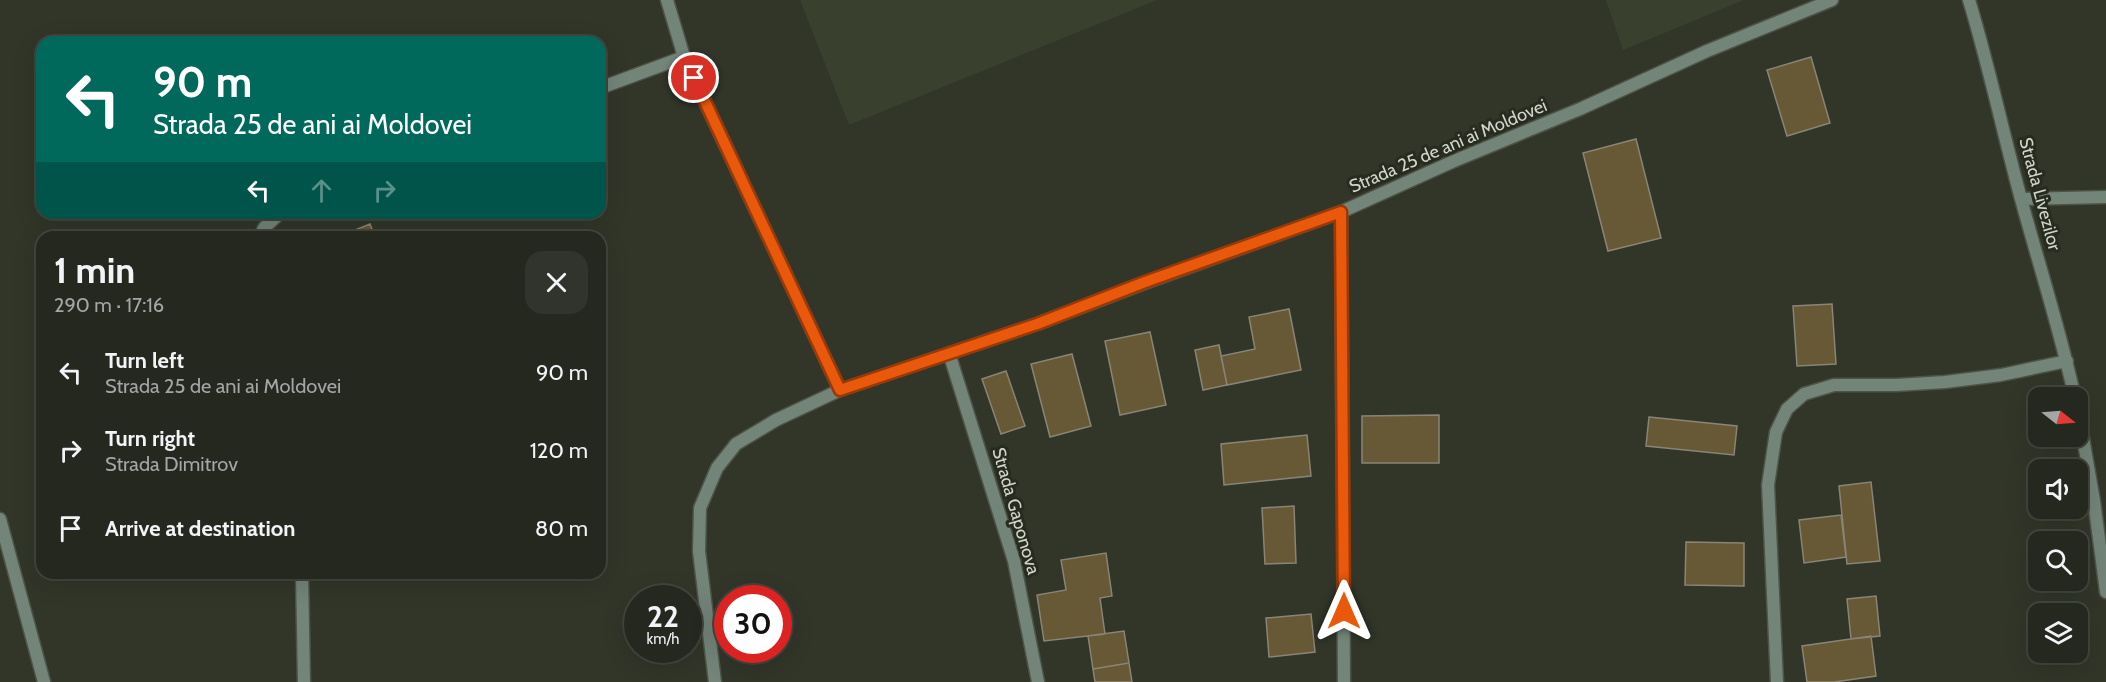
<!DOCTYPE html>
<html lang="en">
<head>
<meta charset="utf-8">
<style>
	:root { --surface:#25281f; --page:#31342c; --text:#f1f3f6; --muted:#a3a6a4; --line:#42443d }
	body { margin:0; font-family:Cabin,sans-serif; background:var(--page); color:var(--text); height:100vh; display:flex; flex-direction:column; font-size:22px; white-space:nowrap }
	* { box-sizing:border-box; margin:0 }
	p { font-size:20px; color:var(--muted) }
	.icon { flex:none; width:33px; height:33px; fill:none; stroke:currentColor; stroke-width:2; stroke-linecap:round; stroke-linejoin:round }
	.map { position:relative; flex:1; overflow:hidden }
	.drawer { position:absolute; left:36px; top:231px; width:570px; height:348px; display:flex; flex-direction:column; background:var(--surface); border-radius:18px; box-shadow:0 6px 24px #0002,0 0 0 2px var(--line) }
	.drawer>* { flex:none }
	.hud { position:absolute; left:36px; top:36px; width:570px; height:183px; border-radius:18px; box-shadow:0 6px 24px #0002,0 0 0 2px var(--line); background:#00695c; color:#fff; overflow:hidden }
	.needle { width:39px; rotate:107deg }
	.fabs { position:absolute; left:2028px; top:387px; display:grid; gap:12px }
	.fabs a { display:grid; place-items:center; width:60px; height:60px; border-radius:12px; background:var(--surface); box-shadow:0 6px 24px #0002,0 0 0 2px var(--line); font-size:30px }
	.speed { position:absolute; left:624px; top:585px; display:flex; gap:12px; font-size:30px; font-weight:700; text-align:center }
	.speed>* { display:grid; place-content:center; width:78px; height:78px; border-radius:50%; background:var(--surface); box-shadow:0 6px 24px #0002,0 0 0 2px var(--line); line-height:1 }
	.speed small { font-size:15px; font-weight:400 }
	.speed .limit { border:9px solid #d22; background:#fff; color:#111 }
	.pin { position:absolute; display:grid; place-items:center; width:51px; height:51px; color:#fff; margin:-26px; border:3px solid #fff; border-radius:50%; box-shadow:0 2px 6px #0007 }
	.me { position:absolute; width:66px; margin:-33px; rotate:0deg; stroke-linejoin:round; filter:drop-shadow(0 0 4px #0008) }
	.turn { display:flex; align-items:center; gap:21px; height:126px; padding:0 18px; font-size:27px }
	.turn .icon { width:78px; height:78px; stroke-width:2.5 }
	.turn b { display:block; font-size:42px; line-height:51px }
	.lanes { display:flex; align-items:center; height:57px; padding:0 18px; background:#0003; justify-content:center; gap:30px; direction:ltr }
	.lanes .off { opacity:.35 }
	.round { display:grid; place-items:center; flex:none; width:63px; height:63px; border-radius:18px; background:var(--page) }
	.head { display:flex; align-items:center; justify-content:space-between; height:102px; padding:0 18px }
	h1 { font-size:36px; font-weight:700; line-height:45px }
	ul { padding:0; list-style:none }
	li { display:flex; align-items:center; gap:18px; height:78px; padding:0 18px }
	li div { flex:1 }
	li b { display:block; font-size:22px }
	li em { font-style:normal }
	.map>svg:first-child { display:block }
	.built { fill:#39402d }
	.building { fill:#675935; stroke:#8a8476; stroke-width:1.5 }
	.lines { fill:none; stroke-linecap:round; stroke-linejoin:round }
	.minor-casing { stroke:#4e5347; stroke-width:15 }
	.minor { stroke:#738479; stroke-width:12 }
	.route-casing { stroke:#983908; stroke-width:15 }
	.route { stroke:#ea580c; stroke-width:10 }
	.labels { text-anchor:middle; stroke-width:6; stroke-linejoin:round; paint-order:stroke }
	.street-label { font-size:18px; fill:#d2d5cd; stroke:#272c1f }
</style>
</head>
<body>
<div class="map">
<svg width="2106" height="682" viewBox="0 0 2106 682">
	<rect width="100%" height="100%" fill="#313629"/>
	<path class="built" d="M800,0h357l-308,125z
		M1606,0h138l-121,50z"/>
	<path class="building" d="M1811,57l19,66 -43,13 -20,-66z
		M1636,139l25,99 -53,13 -25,-98z
		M370,224l5,13h-34l-1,-1z
		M1832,304l4,60 -39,2 -4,-60z
		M1289,309l12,61 -74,15 -6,-29 34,-7 -6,-32z
		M1150,332l16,73 -46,10 -15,-74z
		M1219,345l8,40 -24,5 -8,-40z
		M1072,354l19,72 -41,11 -19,-73z
		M1006,371l19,55 -24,8 -19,-55z
		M1439,415v48h-77v-47z
		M1649,417l88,9 -3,29 -88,-9z
		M1307,435l4,41 -87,9 -3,-41z
		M1871,482l9,79 -33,3 -8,-78z
		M1294,506l2,57 -31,1 -3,-56z
		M1841,515l5,42 -42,6 -5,-43z
		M1686,542l58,1v43l-59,-1z
		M1106,553l6,43 -12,2 5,36 -61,7 -7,-46 29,-5 -5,-30z
		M1876,596l4,40 -29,3 -4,-40z
		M1311,614l4,38 -46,5 -3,-39z
		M1124,631l5,32 -36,6 -5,-33z
		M1871,636l5,40 -42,6h-27l-5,-36z
		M1129,663l3,19h-37l-2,-13z"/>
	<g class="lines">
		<defs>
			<path id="minor" d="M667,0l17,57 156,333
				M1969,0c20,66 34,133 52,199 18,66 39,131 54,199
				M600,88l84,-31
				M2021,199l85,-2
				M1341,212l3,470
				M260,237l4,-9 16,-15
				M949,353l65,208 24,121
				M2078,409l16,92 12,91
				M0,519l44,163
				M302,573l2,109
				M715,682l-16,-131 1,-43 17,-40 19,-24 40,-24 64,-30 197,-66 108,-41 196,-71 113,-51 126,-52 127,-58 125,-51
				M1777,682l-9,-197 8,-53 11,-23 17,-15 30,-9h62l49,-3 56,-7 66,-14"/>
		</defs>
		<use href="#minor" class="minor-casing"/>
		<use href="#minor" class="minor"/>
	</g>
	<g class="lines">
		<defs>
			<path id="route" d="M694,78l146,312 197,-66 108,-42 196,-70 3,399"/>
		</defs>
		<use href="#route" class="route-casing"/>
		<use href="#route" class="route"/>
	</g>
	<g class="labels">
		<g class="street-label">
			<text transform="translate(1448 146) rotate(-23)" y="6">Strada 25 de ani ai Moldovei</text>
			<text transform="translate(2040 194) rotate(75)" y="6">Strada Livezilor</text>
			<text transform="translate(1016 511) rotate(74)" y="6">Strada Gaponova</text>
		</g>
	</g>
</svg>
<div class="fabs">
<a><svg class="needle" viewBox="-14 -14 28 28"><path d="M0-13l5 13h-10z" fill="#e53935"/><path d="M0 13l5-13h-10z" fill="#a3a6a4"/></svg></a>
<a><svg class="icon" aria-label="sound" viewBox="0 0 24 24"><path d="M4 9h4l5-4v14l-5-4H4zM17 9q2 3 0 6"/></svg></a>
<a><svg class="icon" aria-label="search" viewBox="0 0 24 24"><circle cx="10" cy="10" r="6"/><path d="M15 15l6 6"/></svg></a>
<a><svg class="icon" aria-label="layers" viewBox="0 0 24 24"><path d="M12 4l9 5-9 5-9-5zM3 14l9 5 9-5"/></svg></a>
</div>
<div class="speed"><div>22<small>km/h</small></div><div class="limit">30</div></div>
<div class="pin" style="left:694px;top:78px;background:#d93025"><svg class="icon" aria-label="arrive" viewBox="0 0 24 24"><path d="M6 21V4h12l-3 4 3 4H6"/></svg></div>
<svg class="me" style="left:1344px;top:611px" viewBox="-20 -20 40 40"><path d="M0-17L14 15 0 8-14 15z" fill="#ea580c" stroke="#fff" stroke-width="4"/></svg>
<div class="hud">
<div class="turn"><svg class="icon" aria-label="left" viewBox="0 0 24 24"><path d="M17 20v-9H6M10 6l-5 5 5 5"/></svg><div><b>90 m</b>Strada 25 de ani ai Moldovei</div></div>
<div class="lanes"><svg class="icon" aria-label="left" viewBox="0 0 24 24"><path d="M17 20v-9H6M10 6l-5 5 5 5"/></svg><svg class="icon off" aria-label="ahead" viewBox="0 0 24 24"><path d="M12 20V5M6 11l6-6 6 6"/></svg><svg class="icon off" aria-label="right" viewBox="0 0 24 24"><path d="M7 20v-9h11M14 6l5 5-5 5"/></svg></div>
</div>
<section class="drawer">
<div class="head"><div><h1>1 min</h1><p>290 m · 17:16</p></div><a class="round"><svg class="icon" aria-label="close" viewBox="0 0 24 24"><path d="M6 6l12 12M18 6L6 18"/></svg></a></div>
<ul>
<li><svg class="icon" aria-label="left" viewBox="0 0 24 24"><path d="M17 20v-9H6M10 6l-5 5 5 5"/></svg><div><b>Turn left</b><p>Strada 25 de ani ai Moldovei</p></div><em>90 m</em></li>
<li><svg class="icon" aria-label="right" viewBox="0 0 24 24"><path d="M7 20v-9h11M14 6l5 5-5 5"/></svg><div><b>Turn right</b><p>Strada Dimitrov</p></div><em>120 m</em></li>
<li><svg class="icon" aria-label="arrive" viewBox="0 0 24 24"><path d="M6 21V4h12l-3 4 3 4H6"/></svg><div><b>Arrive at destination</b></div><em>80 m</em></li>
</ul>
</section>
</div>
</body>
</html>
